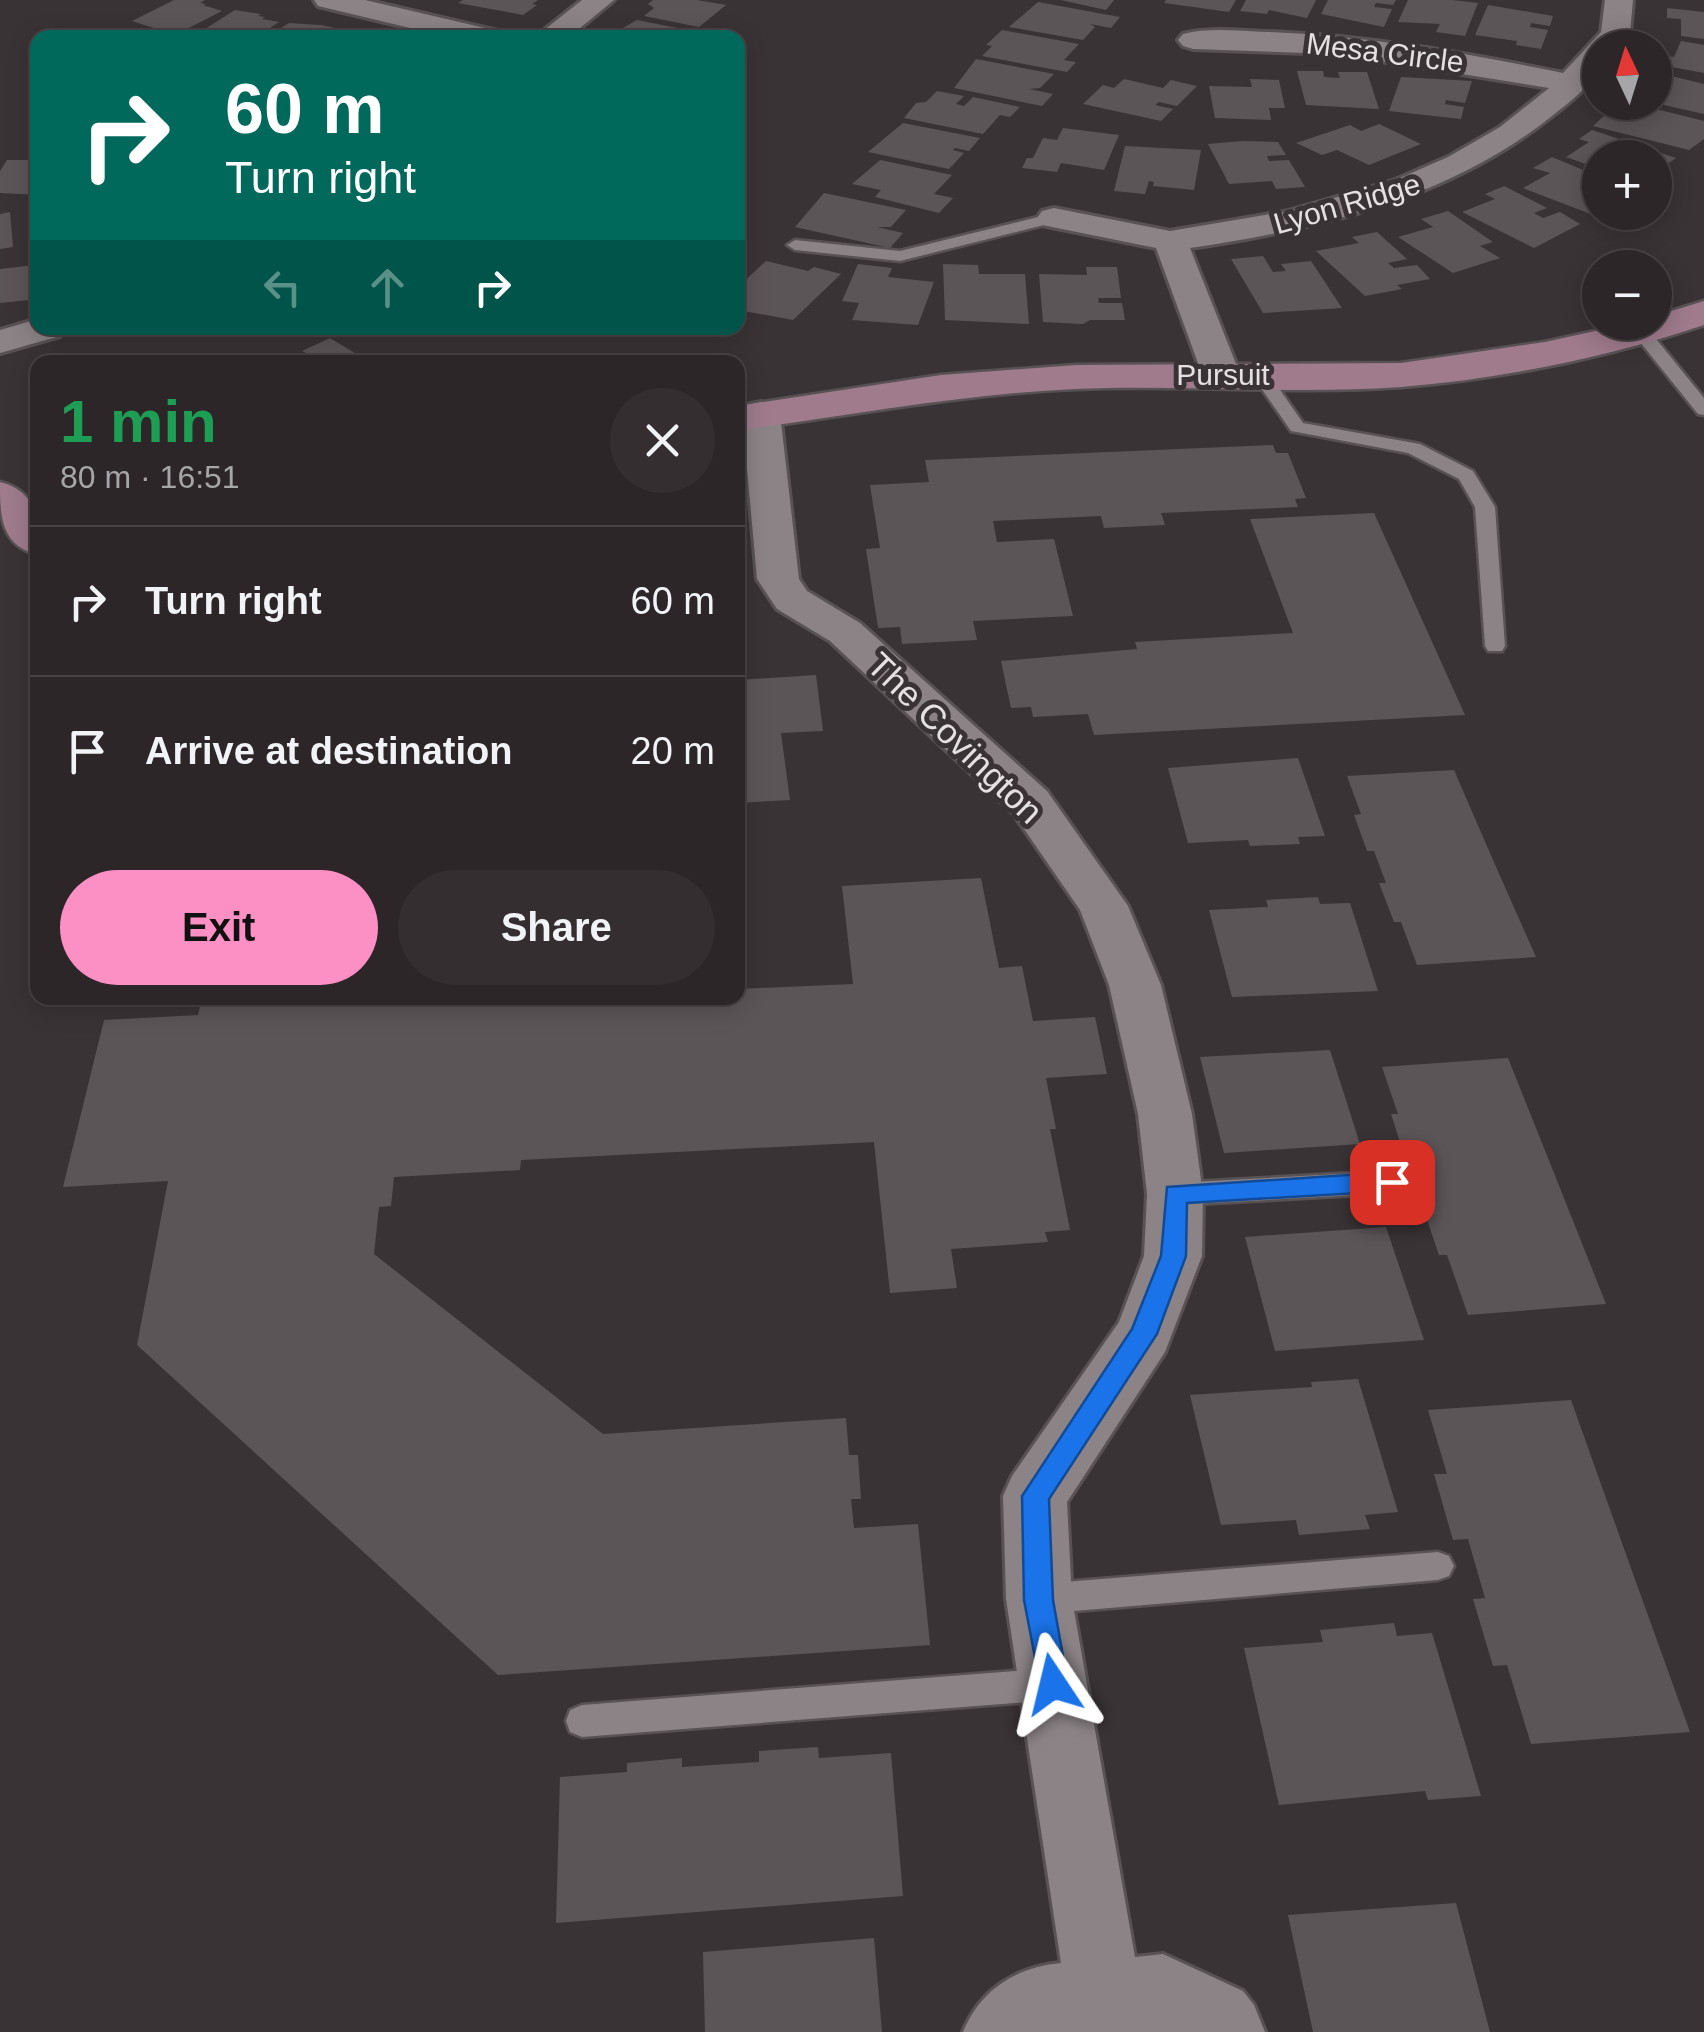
<!DOCTYPE html>
<html lang="en">
<head>
<meta charset="utf-8">
<style>
	:root { --surface:#2c2628; --page:#342e30; --text:#f1f3f6; --muted:#a6a5a8; --line:#484345; --accent:#fc8fc3 }
	body { margin:0; font-family:Helvetica,sans-serif; background:var(--page); color:var(--text); height:100vh; display:flex; flex-direction:column; font-size:38px; white-space:nowrap }
	* { box-sizing:border-box; margin:0 }
	p { font-size:32px; color:var(--muted) }
	.icon { flex:none; width:55px; height:55px; fill:none; stroke:currentColor; stroke-width:2; stroke-linecap:round; stroke-linejoin:round }
	.map { position:relative; flex:1; overflow:hidden }
	.details { position:absolute; left:30px; top:355px; width:715px; height:650px; display:flex; flex-direction:column; background:var(--surface); border-radius:20px; box-shadow:0 5px 25px #0003,0 0 0 2px var(--line) }
	.details>* { flex:none }
	.hud { position:absolute; left:30px; top:30px; width:715px; height:305px; border-radius:20px; box-shadow:0 5px 25px #0003,0 0 0 2px var(--line); background:#00695c; color:#fff; overflow:hidden }
	.needle { width:65px; rotate:356deg }
	.fabs { position:absolute; left:1582px; top:30px; display:grid; gap:20px }
	.fabs a { display:grid; place-items:center; width:90px; height:90px; border-radius:50%; background:var(--surface); box-shadow:0 5px 25px #0003,0 0 0 2px var(--line); font-size:50px }
	.pin { position:absolute; display:grid; place-items:center; width:85px; height:85px; color:#fff; margin:-42px; border-radius:20px; box-shadow:0 5px 15px #0006 }
	.me { position:absolute; width:110px; margin:-55px; rotate:350deg; stroke-linejoin:round; filter:drop-shadow(0 0 8px #0008) }
	.turn { display:flex; align-items:center; gap:35px; height:210px; padding:0 30px; font-size:45px }
	.turn .icon { width:130px; height:130px; stroke-width:2.5 }
	.turn b { display:block; font-size:70px; line-height:85px }
	.lanes { display:flex; align-items:center; height:95px; padding:0 30px; background:#0003; justify-content:center; gap:50px; direction:ltr }
	.lanes .off { opacity:.35 }
	.round { display:grid; place-items:center; flex:none; width:105px; height:105px; border-radius:52px; background:var(--page) }
	.head { display:flex; align-items:center; justify-content:space-between; height:170px; padding:0 30px }
	h1 { font-size:60px; font-weight:700; line-height:75px; color:#1e9e55 }
	.primary-button { display:flex; gap:20px; margin-top:auto; padding:20px 30px }
	.primary-button a { flex:1; height:115px; border-radius:60px; background:var(--accent); color:#111; font-size:40px; font-weight:700; line-height:115px; text-align:center }
	.primary-button a+a { background:var(--page); color:var(--text) }
	ul { padding:0; list-style:none }
	li { display:flex; align-items:center; gap:30px; height:150px; padding:0 30px; border-top:2px solid var(--line) }
	li div { flex:1 }
	li b { display:block; font-size:38px }
	li em { font-style:normal }
	.map>svg:first-child { display:block }
	.building { fill:#5c5558 }
	.lines { fill:none; stroke-linecap:round; stroke-linejoin:round }
	.lane-casing { stroke:#585254; stroke-width:5 }
	.street-casing { stroke:#585254; stroke-width:6 }
	.secondary-casing { stroke:#585254; stroke-width:5 }
	.lane { fill:#8b8386; fill-rule:evenodd }
	.street { fill:#8b8386; fill-rule:evenodd }
	.secondary { fill:#9f7b8c; fill-rule:evenodd }
	.route { fill:#1a73e8; stroke:#114b97; stroke-width:2.5 }
	.labels { text-anchor:middle; stroke-width:10; stroke-linejoin:round; paint-order:stroke }
	.far-street-label { font-size:30px; fill:#e5e1e2; stroke:#3a3336 }
	.street-label { font-size:35px; fill:#e5e1e2; stroke:#3a3336 }
</style>
</head>
<body>
<div class="map">
<svg width="1704" height="2032" viewBox="0 0 1704 2032">
	<rect width="100%" height="100%" fill="#3a3336"/>
	<path class="building" d="M174,0h31l-5,3 6,1 -3,1 19,6 -47,24 -43,-14z
		M463,0h75l-6,4 5,1 -14,10 -65,-12z
		M653,0h44l29,5 -27,22 -55,-11 10,-8 -6,-4z
		M1061,0h53l-8,10z
		M1166,0h70l-7,12 -65,-9z
		M1246,0h70l-9,18 -38,-8 -2,4 -27,-3z
		M1328,0h68l-3,5 -17,-2 -2,4 18,2 -8,18 -63,-13z
		M1408,0h44l26,3 -13,33 -29,-4 4,-8 -42,-2z
		M1038,2l82,15 -9,11 -21,-4 5,3 -12,13 -74,-13z
		M1488,5l65,11 -3,10 -19,-3 -1,4 18,3 -7,19 -25,-4 1,-4 -42,-6z
		M1667,8l37,4v27l-23,-3v-17l-14,-1z
		M235,10l26,4 -3,2 7,1 -3,2 17,3 -24,16 -61,-2z
		M637,20l61,12 -8,6h-85z
		M289,23l32,2 23,5 -12,8h-67z
		M1002,30l77,14 -15,16 12,2 -9,10 -85,-16 10,-10 -6,-1z
		M1681,41l23,4v28l-49,-9v-10l19,3z
		M976,59l78,15 -14,14 -11,1 24,5 -11,12 -88,-18z
		M1297,71h26l1,6 16,1 -2,-6h29l12,37 -73,-4z
		M1655,72l49,12v30l-49,-11z
		M1401,77l71,4 -7,22 -19,-3 -1,4 19,3 -3,12 -72,-8z
		M1124,79l39,9 8,-8 26,6 -20,20 -18,-4 -4,3 18,4 -12,12 -78,-17 20,-19 11,3z
		M1250,79l29,1 6,28h-16l2,12 -56,-2 -6,-32 43,1z
		M937,91l27,5 -8,8 8,2 9,-9 47,10 -10,10 -10,-2 -17,19 -79,-16 12,-15 10,-1z
		M1636,104l68,17v18l-15,11 -96,-24 13,-12 27,8 5,-5 -12,-3z
		M903,123l77,15 -11,13 -14,-3 -2,2 11,3 -15,16 -81,-17z
		M1379,124l42,20 -52,21 -32,-15 -15,5 -26,-12 54,-18 11,6z
		M1063,128l56,7 -15,35 -43,-7 -4,9 -35,-4 5,-10h6l10,-20 14,2z
		M1592,130l48,16 -8,6 10,3 7,-6 27,9 -17,12 7,3 -11,7v-22h-55v11l-34,-12 23,-15 -10,-3z
		M1242,141l36,1 8,13 -19,1 2,5 20,-1 16,27 -29,2 -4,-8 -43,3 -21,-40z
		M1125,146l76,4 -7,40 -41,-4 1,-4 -5,-1 -4,13 -31,-3z
		M1552,157l48,20v35h9l-8,6 -78,-30 27,-15 -17,-5z
		M7,160h31v35l-38,-2v-22z
		M880,160l72,15 -18,19 19,4 -14,15 -64,-16 6,-7 -29,-6z
		M1504,186l43,22 -13,5 9,5 17,-6 20,12 -46,24 -72,-36 33,-13 -10,-5z
		M824,193l82,17 -15,17h-14l26,6 -13,15 -95,-21z
		M1448,211l45,31 -13,4 20,12 -47,15 -55,-36 35,-10 -12,-8z
		M10,212l3,35 -13,2v-35z
		M1377,232l30,27 -19,4 6,5 23,-3 13,14 -33,6 5,4 -37,7 -49,-45 43,-8 -7,-6z
		M1263,256l10,16 13,-1 -5,-7 30,-3 31,47 -79,5 -32,-54z
		M766,261l42,10 6,-4 27,7 -48,46 -55,-10v-23z
		M858,264l34,4 -4,9 46,5 -16,43 -66,-5 7,-17 -17,-2z
		M943,264l35,1 1,9h46l4,50 -84,-4z
		M35,265l-6,35 -29,3v-34z
		M1086,267h31l4,31h-23l1,5h23l3,17h-35l-7,4 -40,-2 -4,-48 48,1z
		M330,338l40,24h-72l14,-6 -10,-5z
		M1273,445l3,8h12l18,45 -11,1 3,8 -137,6 4,12 -61,3 -3,-12 -108,5 4,21 57,-3 19,77 -100,5 4,19 -75,4 -2,-17 -22,1 -12,-79 14,-1 -10,-63 59,-3 -4,-22z
		M1374,513l91,202 -371,20 -6,-21 -55,3 -2,-10 -20,1 -10,-47 136,-12 -2,-7 158,-9 -43,-114z
		M816,675l7,56 -42,2 9,67 -52,3v-123z
		M1298,758l27,78 -27,1 2,7 -50,2 -2,-6 -60,3 -20,-75z
		M1454,770l39,90 43,97 -119,8 -16,-43h-7l-15,-39h7l-12,-32h-7l-13,-36 7,-1 -14,-38z
		M981,878l18,90 23,-2 11,55 62,-4 12,57 -61,4 10,51h-6l20,101 -25,2 3,10 -97,7 6,39 -67,5 -16,-151 -353,18 -1,10 -126,7 -3,29 -12,1 -5,47 229,180 243,-16 3,37h9l3,44h-10l3,29 64,-4 12,121 -432,30 -361,-330 31,-164 -105,6 41,-167 94,-5 4,-17h206l-1,8 167,-8h164v-9l115,-5 -11,-98z
		M1318,897l2,7 30,-1 28,88 -146,6 -23,-87 59,-3 -2,-7z
		M1330,1050l30,94 -136,9 -24,-96z
		M1508,1058l46,115 52,131 -138,11 -21,-60h-8l-18,-53h8l-15,-43 -8,2 -15,-47h7l-16,-47z
		M1386,1227l38,113 -149,11 -30,-114z
		M1358,1379l40,133 -33,3 5,14 -71,6 -3,-15 -75,5 -31,-130 122,-8 -1,-5z
		M1571,1400l56,157 63,175 -159,12 -24,-79 -14,1 -20,-67 12,-1 -17,-59 -15,1 -19,-66h13l-19,-64z
		M1394,1623l3,13 35,-3 49,163 -53,4 -3,-9 -146,14 -35,-157 79,-6 -3,-12z
		M818,1747l1,11 72,-5 12,143 -347,27 4,-146 67,-5v-9l55,-5v9l77,-5v-11z
		M1456,1903l34,129h-177l-25,-117z
		M874,1938l8,94h-177l-2,-80z"/>
	<g class="lines">
		<defs>
			<path id="lane" d="M1054,213l8,5 -2,3 -160,40 -105,-11 -8,-5 8,-5 105,11z
				M1642,328l6,1 56,69v17l-6,-1 -62,-77 -3,-4z
				M1261,370l6,1 36,52 117,21 53,27 22,36 10,139 -3,5h-14l-3,-5 -10,-139 -16,-28 -51,-26 -117,-22 -39,-56z
				M1392,1171l9,3 4,8 -4,8 -9,3 -217,12 -10,-3 -4,-8 4,-8 10,-3z
				M1438,1552l11,4 5,10 -5,10 -11,4 -399,34 -11,-5 -5,-10 5,-10 11,-5z
				M1053,1668l11,5 5,11 -5,11 -11,5 -471,37 -12,-5 -4,-11 4,-11 12,-5z"/>
			<path id="street" d="M314,0h51l137,32 4,6h-54l-134,-32z
				M582,0h32l-46,38h-34z
				M1605,0h28l-3,33 -11,15h-19c0,33 -23,48 -48,68 -104,83 -233,113 -362,132l50,126 -6,8 -13,3 -13,-3 -6,-8 -46,-126 -114,-23 -5,-7 5,-7 12,-3 116,23 119,-20 104,-30 55,-24 52,-30 49,-39 -212,-34 -144,-5 -10,-3 -5,-6 5,-6c26,-7 57,-3 84,-2 100,4 198,21 296,41l38,-41z
				M38,319v9h27l-5,8 -60,17v-23z
				M761,402l14,3 5,8 19,166 8,12 53,32 187,168 81,115 33,79 31,129 11,80 -1,62 -37,96 -98,150 5,97 63,358 28,-3 80,37 11,14 11,27h-302c17,-42 53,-65 98,-69l-55,-364 -3,-103 9,-20 107,-154 25,-66 3,-62 -9,-80 -29,-129 -29,-75 -67,-97 -183,-172 -53,-32 -20,-30 -15,-166 5,-8z"/>
			<path id="secondary" d="M1704,301v24c-96,32 -202,54 -303,62 -108,8 -218,-3 -326,2 -114,5 -225,27 -337,41v-24l203,-31 135,-10 325,-2 144,-21 91,-20h19v-6z
				M0,482c39,10 38,40 38,73 -38,-10 -38,-40 -38,-73z"/>
		</defs>
		<use href="#lane" class="lane-casing"/>
		<use href="#street" class="street-casing"/>
		<use href="#secondary" class="secondary-casing"/>
		<use href="#lane" class="lane"/>
		<use href="#street" class="street"/>
		<use href="#secondary" class="secondary"/>
	</g>
	<path class="route" d="M1392,1172l9,3 3,7 -3,6 -9,3 -205,12 -1,53 -29,78 -108,165 4,101 15,84 -5,10 -10,4 -11,-4 -18,-94 -2,-104 110,-167 29,-73 6,-69z"/>
	<g class="labels">
		<g class="far-street-label">
			<text transform="translate(1385 53) rotate(7)" y="10">Mesa Circle</text>
			<text transform="translate(1347 204) rotate(-16)" y="10">Lyon Ridge</text>
			<text x="1223" y="385">Pursuit</text>
		</g>
		<g class="street-label">
			<text transform="translate(955 738) rotate(44)" y="12">The Covington</text>
		</g>
	</g>
</svg>
<div class="fabs">
<a><svg class="needle" viewBox="-14 -14 28 28"><path d="M0-13l5 13h-10z" fill="#e53935"/><path d="M0 13l5-13h-10z" fill="#a6a5a8"/></svg></a>
<a>+</a>
<a>−</a>
</div>
<div class="pin" style="left:1392px;top:1182px;background:#d93025"><svg class="icon" aria-label="arrive" viewBox="0 0 24 24"><path d="M6 21V4h12l-3 4 3 4H6"/></svg></div>
<svg class="me" style="left:1053px;top:1684px" viewBox="-20 -20 40 40"><path d="M0-17L14 15 0 8-14 15z" fill="#1a73e8" stroke="#fff" stroke-width="4"/></svg>
<div class="hud">
<div class="turn"><svg class="icon" aria-label="right" viewBox="0 0 24 24"><path d="M7 20v-9h11M14 6l5 5-5 5"/></svg><div><b>60 m</b>Turn right</div></div>
<div class="lanes"><svg class="icon off" aria-label="left" viewBox="0 0 24 24"><path d="M17 20v-9H6M10 6l-5 5 5 5"/></svg><svg class="icon off" aria-label="ahead" viewBox="0 0 24 24"><path d="M12 20V5M6 11l6-6 6 6"/></svg><svg class="icon" aria-label="right" viewBox="0 0 24 24"><path d="M7 20v-9h11M14 6l5 5-5 5"/></svg></div>
</div>
<section class="details">
<div class="head"><div><h1>1 min</h1><p>80 m · 16:51</p></div><a class="round"><svg class="icon" aria-label="close" viewBox="0 0 24 24"><path d="M6 6l12 12M18 6L6 18"/></svg></a></div>
<ul>
<li><svg class="icon" aria-label="right" viewBox="0 0 24 24"><path d="M7 20v-9h11M14 6l5 5-5 5"/></svg><div><b>Turn right</b></div><em>60 m</em></li>
<li><svg class="icon" aria-label="arrive" viewBox="0 0 24 24"><path d="M6 21V4h12l-3 4 3 4H6"/></svg><div><b>Arrive at destination</b></div><em>20 m</em></li>
</ul>
<div class="primary-button"><a>Exit</a><a>Share</a></div>
</section>
</div>
</body>
</html>
